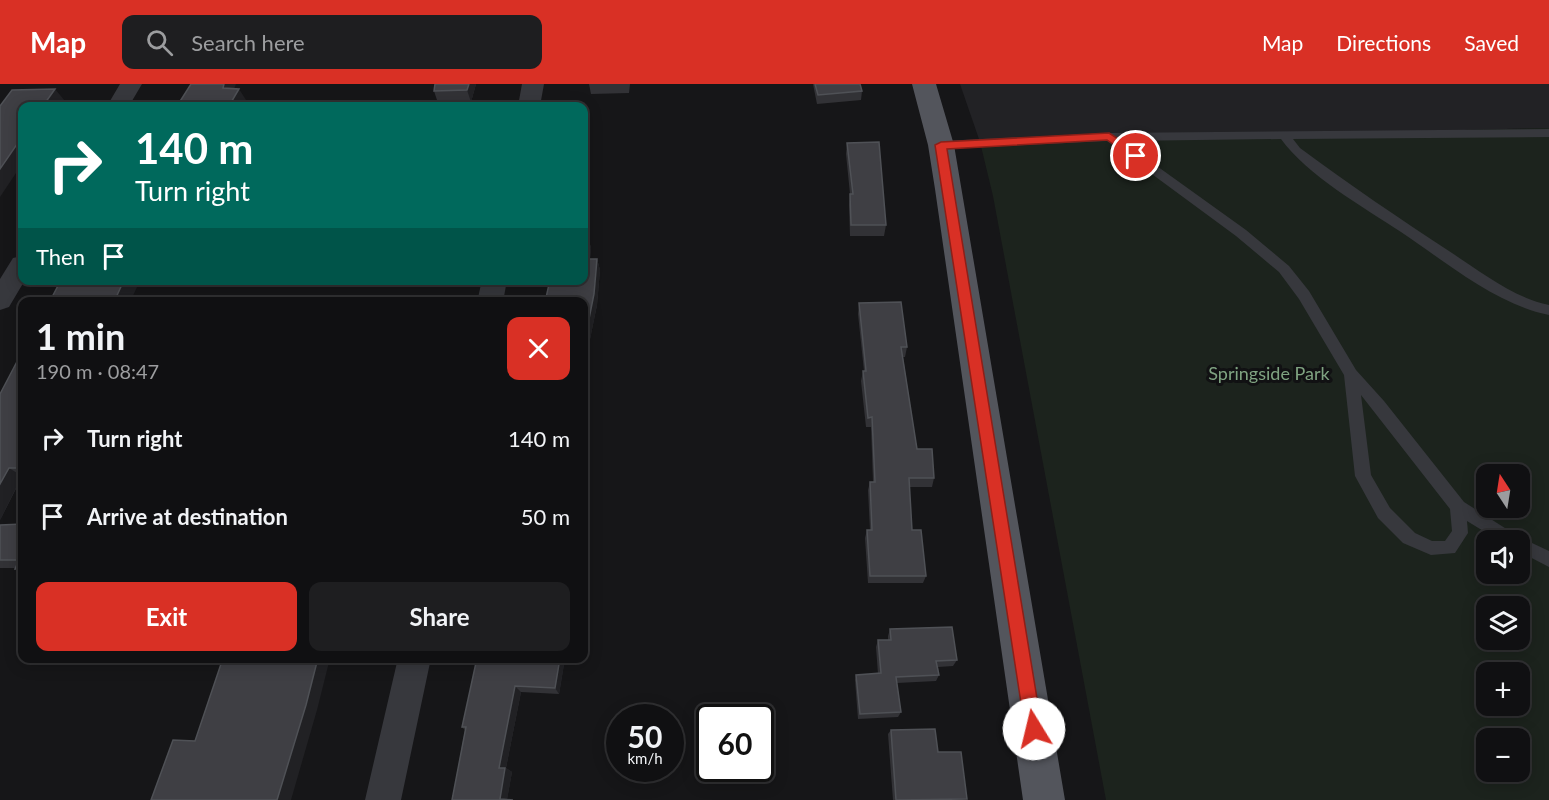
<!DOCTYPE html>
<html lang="en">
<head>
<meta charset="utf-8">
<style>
	:root { --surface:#101012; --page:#1e1e20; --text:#f1f3f6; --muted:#9c9d9f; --line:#303032; --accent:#d93025 }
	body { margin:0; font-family:Lato,sans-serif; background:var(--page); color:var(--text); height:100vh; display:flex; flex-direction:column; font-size:22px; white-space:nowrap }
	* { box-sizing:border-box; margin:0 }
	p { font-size:20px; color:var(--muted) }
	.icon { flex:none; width:33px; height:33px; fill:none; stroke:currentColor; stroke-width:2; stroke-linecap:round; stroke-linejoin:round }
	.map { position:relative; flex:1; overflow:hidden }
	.sheet { position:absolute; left:18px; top:213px; width:570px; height:366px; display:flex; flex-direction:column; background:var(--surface); border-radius:12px; box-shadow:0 3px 15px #0003,0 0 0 2px var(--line) }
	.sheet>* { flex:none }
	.top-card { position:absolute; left:18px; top:18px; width:570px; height:183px; border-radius:12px; box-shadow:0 3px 15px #0003,0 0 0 2px var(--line); background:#00695c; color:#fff; overflow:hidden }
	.needle { width:39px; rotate:348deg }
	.buttons { position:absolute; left:1476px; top:380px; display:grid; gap:12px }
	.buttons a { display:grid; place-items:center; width:54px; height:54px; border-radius:12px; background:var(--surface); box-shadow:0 3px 15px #0003,0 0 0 2px var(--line); font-size:30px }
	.speed { position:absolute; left:606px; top:620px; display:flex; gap:12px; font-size:30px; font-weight:700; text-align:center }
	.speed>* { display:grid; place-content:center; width:78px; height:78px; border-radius:50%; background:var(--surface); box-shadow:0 3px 15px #0003,0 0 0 2px var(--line); line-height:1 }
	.speed small { font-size:15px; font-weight:400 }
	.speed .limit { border:3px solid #111; border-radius:9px; background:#fff; color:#111 }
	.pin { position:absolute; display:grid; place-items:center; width:51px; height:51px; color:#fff; margin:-26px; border:3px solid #fff; border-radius:50%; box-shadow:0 2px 6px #0007 }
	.me { position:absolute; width:66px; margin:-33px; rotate:351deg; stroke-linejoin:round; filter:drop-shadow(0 0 4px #0008) }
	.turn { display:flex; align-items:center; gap:21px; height:126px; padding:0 18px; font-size:27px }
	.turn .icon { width:78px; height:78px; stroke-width:2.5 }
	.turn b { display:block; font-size:42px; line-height:51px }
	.then { display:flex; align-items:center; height:57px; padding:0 18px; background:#0003; gap:12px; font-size:22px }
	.round { display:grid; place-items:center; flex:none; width:63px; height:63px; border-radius:12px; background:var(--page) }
	.headline { display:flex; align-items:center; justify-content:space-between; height:102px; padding:0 18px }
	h1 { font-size:36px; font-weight:700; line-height:45px }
	.primary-button { display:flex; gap:12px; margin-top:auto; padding:12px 18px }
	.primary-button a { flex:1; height:69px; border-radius:12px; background:var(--accent); color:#fff; font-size:24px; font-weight:700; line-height:69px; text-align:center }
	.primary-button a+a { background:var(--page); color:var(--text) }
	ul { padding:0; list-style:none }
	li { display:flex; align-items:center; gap:18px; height:78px; padding:0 18px }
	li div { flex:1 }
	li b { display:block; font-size:22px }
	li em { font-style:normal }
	header { display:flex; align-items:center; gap:36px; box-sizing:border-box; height:84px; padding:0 30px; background:var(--accent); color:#fff }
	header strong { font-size:28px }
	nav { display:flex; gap:33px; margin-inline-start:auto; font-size:21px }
	.search { width:420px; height:54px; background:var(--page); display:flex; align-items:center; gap:15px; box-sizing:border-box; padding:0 21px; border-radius:12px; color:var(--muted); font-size:22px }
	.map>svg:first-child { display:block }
	.built { fill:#222225 }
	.green { fill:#1c231d; fill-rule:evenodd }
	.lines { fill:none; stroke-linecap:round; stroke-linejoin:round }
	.lane { fill:#37383d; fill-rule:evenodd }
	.street { fill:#37383d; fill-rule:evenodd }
	.primary { fill:#53555c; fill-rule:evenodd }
	.wall { fill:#323236 }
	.shaded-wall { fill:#212124 }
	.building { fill:#3f3f44; stroke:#4f5156; stroke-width:1.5 }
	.route { fill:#d93025; stroke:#8d1f18; stroke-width:1.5 }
	.labels { text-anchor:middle; stroke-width:6; stroke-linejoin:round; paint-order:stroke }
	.park-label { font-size:18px; fill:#7fa381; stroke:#111113 }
</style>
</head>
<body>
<header>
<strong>Map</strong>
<div class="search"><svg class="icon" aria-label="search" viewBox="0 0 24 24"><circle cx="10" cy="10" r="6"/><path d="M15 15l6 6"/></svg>Search here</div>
<nav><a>Map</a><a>Directions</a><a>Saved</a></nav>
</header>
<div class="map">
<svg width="1549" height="716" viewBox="0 0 1549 716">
	<rect width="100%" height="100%" fill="#161618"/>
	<path class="built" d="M960,0h589v44l-569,14z"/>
	<path class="green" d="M1549,44v672h-443l-113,-604 -13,-54zM1486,390h34v33h-34zM1486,456h34v33h-34zM1486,522h34v33h-34zM1486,588h34v33h-34zM1486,654h34v33h-34z"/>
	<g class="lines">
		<path class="lane" d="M1549,45v8l-256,2 7,9c50,37 100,71 152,105 29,19 62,45 97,52v10c-54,-11 -103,-53 -148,-83 -38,-25 -94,-57 -120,-93l-159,2 124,89 43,36 20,25 47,79 28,31 80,101 55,35 30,14v16l-29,-15v-12h-22l-31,-19 1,12 -13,20 -24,2 -28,-12 -25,-25 -23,-42 -11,-101 -45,-76 -20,-27 -43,-36 -129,-95 -166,8 -6,-4 6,-4 168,-8zM1361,311l89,114 2,22 -7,10h-13l-17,-8 -25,-25 -19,-33z"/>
		<path class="street" d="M120,0h22l-13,22h-22z
			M522,0h22l-4,22h-22z
			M22,172v24h3l-16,27 -9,3v-31l13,-21z
			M482,196h25l-4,22h-26z
			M398,574h33l-30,142h-36z"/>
		<path class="primary" d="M912,0h24l18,61 111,655h-42l-88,-611 -7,-44z"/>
	</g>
	<path class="wall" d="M435,0h41l-5,18 -33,1 -4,-12z
		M589,0h41l-1,9 -38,1z
		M813,0h47l2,7 -1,9 -44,4z
		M847,59l39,82 -2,11h-34l-1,-31 1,-11 -4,-40z
		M588,153l3,11 -1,11h7l3,11 -3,35 -8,39h-5v-42z
		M61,196h89l-2,5h-10l-87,14z
		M859,219l48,44 -2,10h-2l14,92 17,29 -2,9h-23l3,43 14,46 -3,7h-55l-3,-45 2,-8h3l-2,-40 2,-8h3l-2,-55h-5l-5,-46 2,-10h1l-6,-57z
		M22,268v125l-22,43z
		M22,440v49l-7,-4 1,-1h-16v-43z
		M890,545l67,31 -4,6 -15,1 1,8 -3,6 -39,2 4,29 -3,5 -40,2 -3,-39 1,-5 22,-1 -2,-27 2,-7h10v-4z
		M477,574h88l-6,36 -38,-2 -15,76 6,4 -5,27 7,1h-62l13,-70 -3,-3z
		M891,646l47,22 29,47 -74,1 -5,-66z"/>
	<path class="shaded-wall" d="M224,0h12l-6,16 -7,-12z
		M469,0h7l-5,18 -4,-12z
		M55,5l10,12 -3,5h-19z
		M239,5l7,11 -3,6h-14z
		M22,53v27l-22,33v-28z
		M588,153l3,11 -2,22 -3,-11z
		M597,175l3,11 -3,35 -8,39 -3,-10z
		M124,196h10l4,5 -8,17h-16z
		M143,196h7l-2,5z
		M9,384l13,8 -22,44v-36z
		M318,574h12l-13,52 -26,90h-14z
		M560,574h5l-6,36 -4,-6z
		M515,602l6,6 -15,76 6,4 -5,28 -7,-1 -1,-31z"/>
	<path class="building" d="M191,0h33l-1,4 16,1 -10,17h-52z
		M435,0h34l-2,6 -33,1z
		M815,0h45l2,7 -44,4z
		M55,5l-12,17h-21v31l-22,32v-63l12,-16z
		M879,58l7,83h-35l-1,-31h3l-6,-51z
		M584,153h4l-2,22h11l-3,35 -8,40 -2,-1v-31h-39l5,-22h34z
		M61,196h63l-10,22h-68l1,-3h4z
		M901,218l6,45h-6l16,102h15l2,29h-25l3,52h9l5,46h-56l-3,-46h5l-2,-48h5l-3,-65 -4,1 -5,-47h3l-7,-68z
		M22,268v116h-13l-9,16v-90z
		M22,440v45h-7l4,-9h-19v-35z
		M952,543l5,33 -21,1 3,14 -43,2 5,35 -41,2 -4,-39 25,-2 -3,-33h13l-1,-11z
		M223,574h95l-12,47 -29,95h-126l22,-60 22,1z
		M477,574h83l-5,30 -40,-2 -16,82h6l-5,31 13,1h-61l14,-73h-4z
		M935,645l3,23h23l6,47 -71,1 -5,-70z"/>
	<path class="route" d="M1109,49l31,20v5h-7l-26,-18 -160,9 95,580 -3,6 -5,3 -6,-3 -3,-6 -90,-584 6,-3z"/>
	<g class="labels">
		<g class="park-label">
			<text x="1269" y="296">Springside Park</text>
		</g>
	</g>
</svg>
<div class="buttons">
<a><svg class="needle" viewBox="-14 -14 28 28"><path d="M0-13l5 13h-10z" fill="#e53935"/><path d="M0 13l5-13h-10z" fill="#9c9d9f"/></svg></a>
<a><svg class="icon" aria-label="sound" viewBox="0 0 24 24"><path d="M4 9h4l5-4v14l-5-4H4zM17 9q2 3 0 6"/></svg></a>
<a><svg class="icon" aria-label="layers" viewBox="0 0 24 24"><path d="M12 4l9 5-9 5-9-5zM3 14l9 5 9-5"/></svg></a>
<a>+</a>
<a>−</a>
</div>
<div class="speed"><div>50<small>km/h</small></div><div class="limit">60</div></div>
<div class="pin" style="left:1136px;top:72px;background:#d93025"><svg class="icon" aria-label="arrive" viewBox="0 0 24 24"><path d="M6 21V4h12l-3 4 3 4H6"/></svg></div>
<svg class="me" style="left:1034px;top:645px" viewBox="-20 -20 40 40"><circle r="19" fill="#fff"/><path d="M0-13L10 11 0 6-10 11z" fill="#d93025"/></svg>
<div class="top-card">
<div class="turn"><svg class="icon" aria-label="right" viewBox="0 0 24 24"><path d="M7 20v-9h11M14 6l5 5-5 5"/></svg><div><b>140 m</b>Turn right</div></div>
<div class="then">Then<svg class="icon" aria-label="arrive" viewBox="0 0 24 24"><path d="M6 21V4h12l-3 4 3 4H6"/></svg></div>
</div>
<section class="sheet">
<div class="headline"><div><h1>1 min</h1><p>190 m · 08:47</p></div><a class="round" style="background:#d93025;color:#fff"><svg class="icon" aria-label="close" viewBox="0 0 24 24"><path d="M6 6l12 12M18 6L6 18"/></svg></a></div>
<ul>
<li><svg class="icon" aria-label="right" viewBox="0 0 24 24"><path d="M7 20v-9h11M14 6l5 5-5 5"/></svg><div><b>Turn right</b></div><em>140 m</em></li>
<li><svg class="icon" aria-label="arrive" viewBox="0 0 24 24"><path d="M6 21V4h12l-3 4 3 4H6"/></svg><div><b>Arrive at destination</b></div><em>50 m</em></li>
</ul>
<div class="primary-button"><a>Exit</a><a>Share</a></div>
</section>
</div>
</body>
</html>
